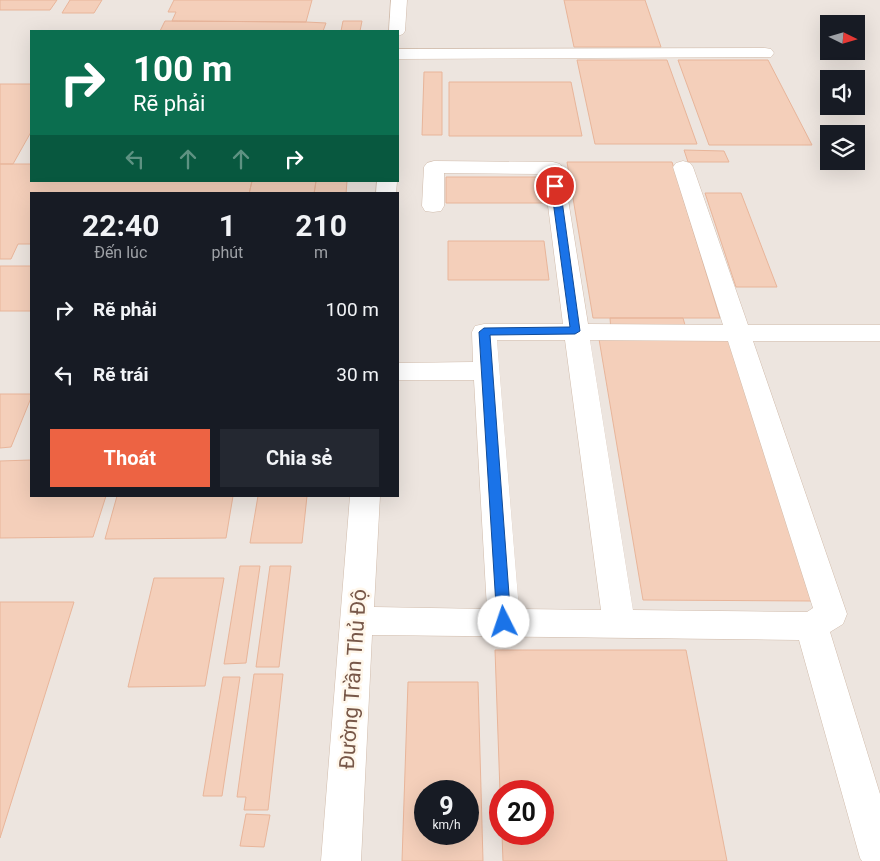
<!DOCTYPE html>
<html lang="vi">
<head>
<meta charset="utf-8">
<style>
	:root { --surface:#171b24; --page:#242831; --text:#f1f3f6; --muted:#9ea1a6; --accent:#ed6343 }
	body { margin:0; font-family:Roboto,sans-serif; background:var(--page); color:var(--text); height:100vh; display:flex; flex-direction:column; font-size:19px; white-space:nowrap }
	* { box-sizing:border-box; margin:0 }
	p { font-size:16px; color:var(--muted) }
	.icon { flex:none; width:28px; height:28px; fill:none; stroke:currentColor; stroke-width:2; stroke-linecap:round; stroke-linejoin:round }
	.map { position:relative; flex:1; overflow:hidden }
	.details { position:absolute; left:30px; top:192px; width:369px; height:305px; display:flex; flex-direction:column; background:var(--surface); border-radius:0px; box-shadow:0 5px 20px #0002 }
	.details>* { flex:none }
	.hud { position:absolute; left:30px; top:30px; width:369px; height:152px; border-radius:0px; box-shadow:0 5px 20px #0002; background:#0b6e4f; color:#fff; overflow:hidden }
	.needle { width:32px; rotate:95deg }
	.tools { position:absolute; left:820px; top:15px; display:grid; gap:10px }
	.tools a { display:grid; place-items:center; width:45px; height:45px; border-radius:0px; background:var(--surface); box-shadow:0 5px 20px #0002; font-size:25px }
	.speed { position:absolute; left:414px; top:780px; display:flex; gap:10px; font-size:25px; font-weight:700; text-align:center }
	.speed>* { display:grid; place-content:center; width:65px; height:65px; border-radius:50%; background:var(--surface); box-shadow:0 5px 20px #0002; line-height:1 }
	.speed small { font-size:12px; font-weight:400 }
	.speed .limit { border:8px solid #d22; background:#fff; color:#111 }
	.pin { position:absolute; display:grid; place-items:center; width:42px; height:42px; color:#fff; margin:-21px; border:2px solid #fff; border-radius:50%; box-shadow:0 1px 5px #0007 }
	.me { position:absolute; width:55px; margin:-28px; rotate:356deg; stroke-linejoin:round; filter:drop-shadow(0 0 4px #0008) }
	.turn { display:flex; align-items:center; gap:18px; height:105px; padding:0 20px; font-size:22px }
	.turn .icon { width:65px; height:65px; stroke-width:2.5 }
	.turn b { display:block; font-size:35px; line-height:42px }
	.lanes { display:flex; align-items:center; height:48px; padding:0 20px; background:#0003; justify-content:center; gap:25px; direction:ltr }
	.lanes .off { opacity:.35 }
	.eta { display:flex; justify-content:space-evenly; align-items:center; height:85px; text-align:center }
	.eta b { font-size:30px; font-weight:700; line-height:35px }
	.button { display:flex; gap:10px; margin-top:auto; padding:10px 20px }
	.button a { flex:1; height:58px; border-radius:0px; background:var(--accent); color:#fff; font-size:20px; font-weight:700; line-height:58px; text-align:center }
	.button a+a { background:var(--page); color:var(--text) }
	ul { padding:0; list-style:none }
	li { display:flex; align-items:center; gap:15px; height:65px; padding:0 20px }
	li div { flex:1 }
	li b { display:block; font-size:19px }
	li em { font-style:normal }
	.map>svg:first-child { display:block }
	.industrial { fill:#ede5df; fill-rule:evenodd }
	.building { fill:#f4cfba; stroke:#e8b59a; fill-rule:evenodd }
	.lines { fill:none; stroke-linecap:round; stroke-linejoin:round }
	.minor-casing { stroke:#d1bcac; stroke-width:1 }
	.minor { fill:#fff; fill-rule:evenodd }
	.route { fill:#1a73e8; stroke:#114b97 }
	.labels { text-anchor:middle; stroke-width:5; stroke-linejoin:round; paint-order:stroke }
	.near-street-label { font-size:21px; fill:#775748; stroke:#fff7eb }
</style>
</head>
<body>
<div class="map">
<svg width="880" height="861" viewBox="0 0 880 861">
	<rect width="100%" height="100%" fill="#fdf3e4"/>
	<path class="industrial" d="M0,0h880v861h-880zM829,24h27v27h-27zM31,31h367v150h-367zM829,79h27v27h-27zM829,134h27v27h-27zM31,194h367v302h-367zM425,791h43v43h-43zM500,791h42v43h-42z"/>
	<path class="building" d="M0,0h57l-7,10h-50z
		M70,0h32l-8,13h-32z
		M174,0h138l-6,22 -134,-1 4,-9h-8z
		M564,0h81l16,47h-87z
		M165,21l141,1 20,1 -3,8h-163z
		M343,21h19l-2,10h-19z
		M577,60h90l30,84h-102z
		M678,60h90l44,85h-103z
		M424,72h18v63h-20z
		M449,82h122l11,54h-133z
		M0,84h31v48l-18,32h-13z
		M684,150l40,1 5,11h-41z
		M567,162h105l48,156h-127z
		M0,164h31v17h221l-3,13h-218v50h-13l-7,15h-11z
		M446,177h100l4,26h-104z
		M252,181h64l-2,13h-65z
		M316,181h31l-1,13h-32z
		M705,193h36l36,94h-41z
		M448,241h96l5,39h-101z
		M0,266h31v45h-31z
		M610,318h73l4,14 -76,-1z
		M599,339l131,1 81,261 -168,-1z
		M0,394h31v4l-20,49 -11,1z
		M31,460v36h75l-13,41 -93,1v-77z
		M117,496h116l-7,42 -121,1z
		M258,496h49l-5,47h-52z
		M240,566h20l-14,97 -22,1z
		M270,566h21l-12,101h-23z
		M154,578h70l-19,108 -77,1z
		M0,602h74l-74,236z
		M495,650h191l41,211h-224l-1,-27h40v-43l-42,1z
		M254,674h29l-15,136h-24l2,-13h-9z
		M223,677h17l-18,119h-19z
		M408,682h70l5,179h-81zM425,791h43v43h-43z
		M246,814l24,1 -6,32 -24,-1z"/>
	<g class="lines">
		<defs>
			<path id="minor" d="M391,0h16l-2,31 -2,3 -5,2v-5h-9z
				M765,48l6,1 3,4 -3,4 -373,2v-10z
				M434,161l119,1 7,2 3,4 25,156 135,1 -50,-158 3,-4 7,-2 7,2 3,4 55,158h132v16h-127l94,273 -4,10 -13,8 50,162v67h-18l-2,-3 -61,-218 -427,-5 -11,226h-40l29,-365h30l-6,111 113,2 -13,-229h-76v-17l75,-1 -1,-30 3,-6 9,-2h79l-19,-150 -100,-1v33l-3,5 -8,1 -8,-1 -3,-5 2,-39 3,-4zM497,340h68l36,270 -82,-1zM590,340l138,1 85,267 -6,4 -174,-2z
				M377,181h20l-1,13h-20z"/>
		</defs>
		<use href="#minor" class="minor-casing"/>
		<use href="#minor" class="minor"/>
	</g>
	<path class="route" d="M555,184l5,2 20,145 -5,3 -85,1 21,287 -2,5 -5,1 -5,-1 -2,-5 -18,-290 5,-4 86,-1 -19,-141z"/>
	<g class="labels">
		<g class="near-street-label">
			<text transform="translate(353 679) rotate(-86)" y="7">Đường Trần Thủ Độ</text>
		</g>
	</g>
</svg>
<div class="tools">
<a><svg class="needle" viewBox="-14 -14 28 28"><path d="M0-13l5 13h-10z" fill="#e53935"/><path d="M0 13l5-13h-10z" fill="#9ea1a6"/></svg></a>
<a><svg class="icon" aria-label="sound" viewBox="0 0 24 24"><path d="M4 9h4l5-4v14l-5-4H4zM17 9q2 3 0 6"/></svg></a>
<a><svg class="icon" aria-label="layers" viewBox="0 0 24 24"><path d="M12 4l9 5-9 5-9-5zM3 14l9 5 9-5"/></svg></a>
</div>
<div class="speed"><div>9<small>km/h</small></div><div class="limit">20</div></div>
<div class="pin" style="left:555px;top:186px;background:#d93025"><svg class="icon" aria-label="arrive" viewBox="0 0 24 24"><path d="M6 21V4h12l-3 4 3 4H6"/></svg></div>
<svg class="me" style="left:504px;top:622px" viewBox="-20 -20 40 40"><circle r="19" fill="#fff"/><path d="M0-13L10 11 0 6-10 11z" fill="#1a73e8"/></svg>
<div class="hud">
<div class="turn"><svg class="icon" aria-label="right" viewBox="0 0 24 24"><path d="M7 20v-9h11M14 6l5 5-5 5"/></svg><div><b>100 m</b>Rẽ phải</div></div>
<div class="lanes"><svg class="icon off" aria-label="left" viewBox="0 0 24 24"><path d="M17 20v-9H6M10 6l-5 5 5 5"/></svg><svg class="icon off" aria-label="ahead" viewBox="0 0 24 24"><path d="M12 20V5M6 11l6-6 6 6"/></svg><svg class="icon off" aria-label="ahead" viewBox="0 0 24 24"><path d="M12 20V5M6 11l6-6 6 6"/></svg><svg class="icon" aria-label="right" viewBox="0 0 24 24"><path d="M7 20v-9h11M14 6l5 5-5 5"/></svg></div>
</div>
<section class="details">
<div class="eta">
<div><b>22:40</b><p>Đến lúc</p></div>
<div><b>1</b><p>phút</p></div>
<div><b>210</b><p>m</p></div>
</div>
<ul>
<li><svg class="icon" aria-label="right" viewBox="0 0 24 24"><path d="M7 20v-9h11M14 6l5 5-5 5"/></svg><div><b>Rẽ phải</b></div><em>100 m</em></li>
<li><svg class="icon" aria-label="left" viewBox="0 0 24 24"><path d="M17 20v-9H6M10 6l-5 5 5 5"/></svg><div><b>Rẽ trái</b></div><em>30 m</em></li>
</ul>
<div class="button"><a>Thoát</a><a>Chia sẻ</a></div>
</section>
</div>
</body>
</html>
